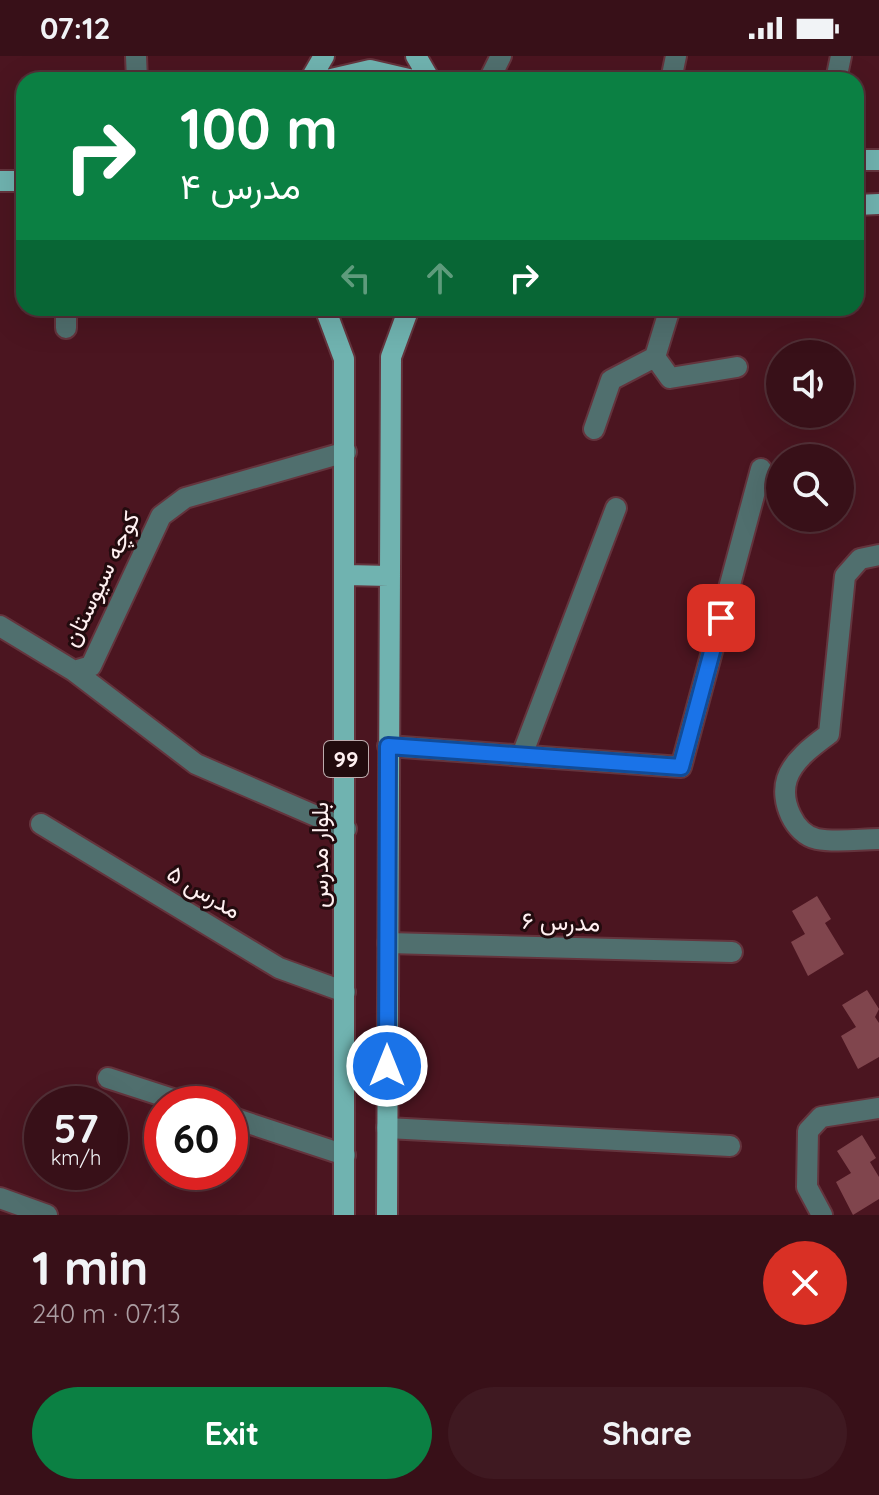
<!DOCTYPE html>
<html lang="en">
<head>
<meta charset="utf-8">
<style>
	:root { --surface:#381018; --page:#3f1921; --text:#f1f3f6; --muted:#ab9da2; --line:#523037; --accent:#0b8043 }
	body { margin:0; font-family:Quicksand,Vazirmatn,sans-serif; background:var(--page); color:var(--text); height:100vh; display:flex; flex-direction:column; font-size:30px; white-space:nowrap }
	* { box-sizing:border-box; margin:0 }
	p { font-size:26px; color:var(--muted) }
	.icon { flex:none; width:44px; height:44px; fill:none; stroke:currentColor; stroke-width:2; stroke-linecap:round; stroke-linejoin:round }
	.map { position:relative; height:1159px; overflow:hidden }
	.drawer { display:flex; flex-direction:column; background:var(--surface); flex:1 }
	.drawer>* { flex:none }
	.hud { position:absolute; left:16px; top:16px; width:848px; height:244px; border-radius:24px; box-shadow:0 8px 32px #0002,0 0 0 2px var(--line); background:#0b8043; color:#fff; overflow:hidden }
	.tools { position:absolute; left:766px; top:284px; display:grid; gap:16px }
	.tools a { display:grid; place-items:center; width:88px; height:88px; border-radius:50%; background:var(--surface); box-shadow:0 8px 32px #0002,0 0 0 2px var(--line); font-size:40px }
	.speed { position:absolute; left:24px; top:1030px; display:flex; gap:16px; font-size:40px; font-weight:700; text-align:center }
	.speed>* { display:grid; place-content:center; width:104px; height:104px; border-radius:50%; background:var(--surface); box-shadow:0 8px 32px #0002,0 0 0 2px var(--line); line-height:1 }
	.speed small { font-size:20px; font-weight:400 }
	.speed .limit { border:12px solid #d22; background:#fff; color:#111 }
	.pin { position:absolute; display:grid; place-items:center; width:68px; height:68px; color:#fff; margin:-34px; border-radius:16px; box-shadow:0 4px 12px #0006 }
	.me { position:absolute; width:88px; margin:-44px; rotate:0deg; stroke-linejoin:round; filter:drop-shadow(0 0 6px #0008) }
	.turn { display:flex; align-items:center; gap:28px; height:168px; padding:0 32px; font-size:36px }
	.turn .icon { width:104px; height:104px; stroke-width:2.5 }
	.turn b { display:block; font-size:56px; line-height:68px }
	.lanes { display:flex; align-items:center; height:76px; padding:0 32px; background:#0003; justify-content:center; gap:40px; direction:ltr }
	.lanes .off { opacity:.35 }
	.round { display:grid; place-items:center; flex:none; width:84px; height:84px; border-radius:42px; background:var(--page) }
	.head { display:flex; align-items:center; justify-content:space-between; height:136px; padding:0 32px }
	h1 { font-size:48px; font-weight:700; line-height:60px }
	.primary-button { display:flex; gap:16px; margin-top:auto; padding:16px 32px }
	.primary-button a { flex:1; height:92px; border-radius:48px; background:var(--accent); color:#fff; font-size:32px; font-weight:700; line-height:92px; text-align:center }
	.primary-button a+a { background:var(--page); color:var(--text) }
	.status { display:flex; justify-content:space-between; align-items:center; height:56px; padding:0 40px; background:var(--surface); direction:ltr }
	.status svg { height:22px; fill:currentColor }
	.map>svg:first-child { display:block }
	.building { fill:#80454d }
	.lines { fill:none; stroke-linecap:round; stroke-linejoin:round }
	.minor-casing { stroke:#64343d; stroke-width:24 }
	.major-casing { stroke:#64343d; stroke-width:24 }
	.minor { stroke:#506f6e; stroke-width:20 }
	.major { stroke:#70b3b0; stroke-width:20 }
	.route-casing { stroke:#114b97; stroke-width:20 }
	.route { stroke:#1a73e8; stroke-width:14 }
	.labels { text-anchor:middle; stroke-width:6; stroke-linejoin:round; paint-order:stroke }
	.shield { fill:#220b0e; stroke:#bdabad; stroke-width:2 }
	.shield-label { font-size:22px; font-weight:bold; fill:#fff0f1 }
	.street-label { font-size:24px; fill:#fff0f1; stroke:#220b0e }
</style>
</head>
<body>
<div class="status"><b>07:12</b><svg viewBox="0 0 49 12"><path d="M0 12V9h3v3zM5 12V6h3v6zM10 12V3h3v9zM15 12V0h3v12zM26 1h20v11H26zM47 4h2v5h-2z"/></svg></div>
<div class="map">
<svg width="879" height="1159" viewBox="0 0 879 1159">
	<rect width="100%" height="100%" fill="#4b1520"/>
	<path class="building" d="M817,840l14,23 -6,4 19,31 -36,22 -17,-34 14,-8 -13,-23z
		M867,934l12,19 -4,8 4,6v34l-21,12 -17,-33 15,-9 -14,-22z
		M862,1079l14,23 -6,4 9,15v22l-26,16 -17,-33 15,-9 -14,-22z"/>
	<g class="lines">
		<defs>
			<path id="minor" d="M136,0l1,24
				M489,24l12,-24
				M671,24l5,-24
				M836,24l5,-24
				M670,252l-15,49 15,21 67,-11
				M66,272v-20
				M594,373l17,-49 44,-23
				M879,499l-19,4 -15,17 -16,158c-15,11 -36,26 -42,45 -7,22 7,55 30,60 19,4 43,0 62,0
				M0,570l74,45 17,-5 70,-150 24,-18 161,-46
				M74,615l122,93 150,65
				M388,690l293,21 80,-298
				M522,699l94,-247
				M41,768l238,144 66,24
				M388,887l344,9
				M108,1022l80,26
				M230,1061l115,38
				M387,1072l343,18
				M0,1142l47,17
				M822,1159l-15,-28 1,-56 13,-14 58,-9"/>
			<path id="major" d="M416,0l14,24
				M310,24l14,-24
				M327,24l43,-10 43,10
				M856,104h23
				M0,125h24
				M856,149l23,-1
				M325,252l19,51v856
				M347,519l42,1
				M387,1159l4,-858 18,-49"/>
		</defs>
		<use href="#minor" class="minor-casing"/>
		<use href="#major" class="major-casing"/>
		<use href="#minor" class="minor"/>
		<use href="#major" class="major"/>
	</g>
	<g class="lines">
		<defs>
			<path id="route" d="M387,1010l1,-320 293,21 40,-149"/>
		</defs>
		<use href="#route" class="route-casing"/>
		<use href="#route" class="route"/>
	</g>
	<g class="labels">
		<rect class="shield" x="324" y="685" width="44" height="36" rx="6"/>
		<g class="shield-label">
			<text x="346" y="711">99</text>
		</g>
		<g class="street-label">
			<text transform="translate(101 523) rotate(-64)" y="8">کوچه سیوستان</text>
			<text transform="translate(320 799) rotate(-90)" y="8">بلوار مدرس</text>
			<text transform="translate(204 836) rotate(31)" y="8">مدرس ۵</text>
			<text transform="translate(561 866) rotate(2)" y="8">مدرس ۶</text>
		</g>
	</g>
</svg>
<div class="tools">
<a><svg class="icon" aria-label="sound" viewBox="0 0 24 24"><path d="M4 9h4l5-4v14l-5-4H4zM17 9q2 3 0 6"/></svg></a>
<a><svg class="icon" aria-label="search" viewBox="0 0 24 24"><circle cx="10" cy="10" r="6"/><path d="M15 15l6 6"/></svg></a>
</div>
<div class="speed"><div>57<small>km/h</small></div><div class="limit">60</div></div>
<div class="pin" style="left:721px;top:562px;background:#d93025"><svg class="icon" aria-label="arrive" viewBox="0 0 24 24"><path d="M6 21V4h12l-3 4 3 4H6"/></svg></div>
<svg class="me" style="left:387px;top:1010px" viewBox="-20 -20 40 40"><circle r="17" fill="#1a73e8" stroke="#fff" stroke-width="3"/><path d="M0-11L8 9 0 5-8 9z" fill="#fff"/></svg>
<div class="hud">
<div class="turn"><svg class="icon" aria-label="right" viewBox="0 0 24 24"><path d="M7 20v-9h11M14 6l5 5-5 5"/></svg><div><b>100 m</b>مدرس ۴</div></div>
<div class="lanes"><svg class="icon off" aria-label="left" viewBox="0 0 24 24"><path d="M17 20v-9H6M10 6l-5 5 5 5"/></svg><svg class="icon off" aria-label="ahead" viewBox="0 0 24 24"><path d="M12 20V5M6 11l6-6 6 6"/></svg><svg class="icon" aria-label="right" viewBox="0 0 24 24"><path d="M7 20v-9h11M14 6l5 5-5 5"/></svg></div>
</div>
</div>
<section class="drawer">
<div class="head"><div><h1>1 min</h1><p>240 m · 07:13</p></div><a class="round" style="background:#d93025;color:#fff"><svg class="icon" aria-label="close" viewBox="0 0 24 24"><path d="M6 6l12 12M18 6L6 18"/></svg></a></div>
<div class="primary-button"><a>Exit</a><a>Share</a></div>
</section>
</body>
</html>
